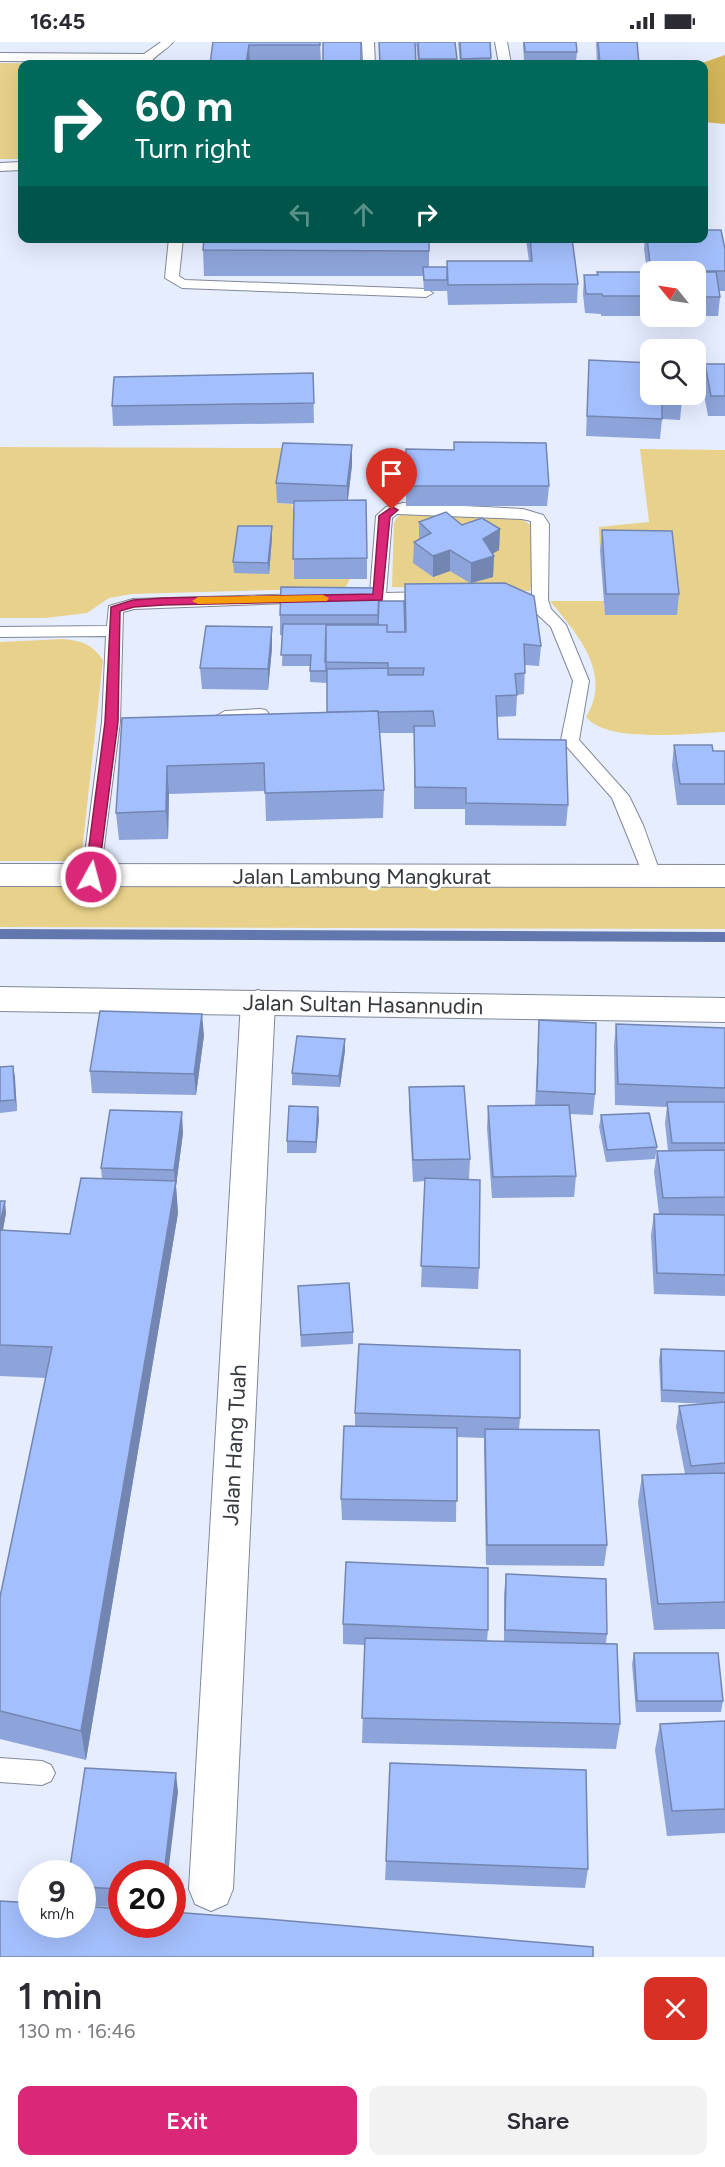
<!DOCTYPE html>
<html lang="en">
<head>
<meta charset="utf-8">
<style>
	:root { --surface:#fff; --page:#f2f2f3; --text:#2b2b33; --muted:#7c7c81; --accent:#db2777 }
	body { margin:0; font-family:Figtree,sans-serif; background:var(--page); color:var(--text); height:100vh; display:flex; flex-direction:column; font-size:22px; white-space:nowrap }
	* { box-sizing:border-box; margin:0 }
	p { font-size:20px; color:var(--muted) }
	.icon { flex:none; width:33px; height:33px; fill:none; stroke:currentColor; stroke-width:2; stroke-linecap:round; stroke-linejoin:round }
	.map { position:relative; height:1915px; overflow:hidden }
	.details { display:flex; flex-direction:column; background:var(--surface); flex:1 }
	.details>* { flex:none }
	.guide { position:absolute; left:18px; top:18px; width:690px; height:183px; border-radius:12px; box-shadow:0 6px 24px #0002; background:#00695c; color:#fff; overflow:hidden }
	.needle { width:39px; rotate:300deg }
	.fabs { position:absolute; left:640px; top:219px; display:grid; gap:12px }
	.fabs a { display:grid; place-items:center; width:66px; height:66px; border-radius:12px; background:var(--surface); box-shadow:0 6px 24px #0002; font-size:30px }
	.speed { position:absolute; left:18px; top:1818px; display:flex; gap:12px; font-size:30px; font-weight:700; text-align:center }
	.speed>* { display:grid; place-content:center; width:78px; height:78px; border-radius:50%; background:var(--surface); box-shadow:0 6px 24px #0002; line-height:1 }
	.speed small { font-size:15px; font-weight:400 }
	.speed .limit { border:9px solid #d22; background:#fff; color:#111 }
	.pin { position:absolute; display:grid; place-items:center; width:51px; height:51px; color:#fff; margin:-62px -26px; border-radius:50% 50% 50% 0; rotate:-45deg; box-shadow:0 0 6px #0007 }
	.pin .icon { rotate:45deg }
	.me { position:absolute; width:66px; margin:-33px; rotate:7deg; stroke-linejoin:round; filter:drop-shadow(0 0 4px #0008) }
	.turn { display:flex; align-items:center; gap:21px; height:126px; padding:0 18px; font-size:27px }
	.turn .icon { width:78px; height:78px; stroke-width:2.5 }
	.turn b { display:block; font-size:42px; line-height:51px }
	.lanes { display:flex; align-items:center; height:57px; padding:0 18px; background:#0003; justify-content:center; gap:30px; direction:ltr }
	.lanes .off { opacity:.35 }
	.round { display:grid; place-items:center; flex:none; width:63px; height:63px; border-radius:12px; background:var(--page) }
	.overview { display:flex; align-items:center; justify-content:space-between; height:102px; padding:0 18px }
	h1 { font-size:36px; font-weight:600; line-height:45px }
	.button { display:flex; gap:12px; margin-top:auto; padding:12px 18px }
	.button a { flex:1; height:69px; border-radius:12px; background:var(--accent); color:#fff; font-size:24px; font-weight:600; line-height:69px; text-align:center }
	.button a+a { background:var(--page); color:var(--text) }
	.status { display:flex; justify-content:space-between; align-items:center; height:42px; padding:0 30px; background:var(--surface); direction:ltr }
	.status svg { height:16px; fill:currentColor }
	.map>svg:first-child { display:block }
	.green { fill:#e8d18a }
	.forest { fill:#d3b65a }
	.lines { fill:none; stroke-linecap:round; stroke-linejoin:round }
	.stream { fill:#6177ad; fill-rule:evenodd }
	.service-casing { stroke:#818898; stroke-width:2 }
	.minor-casing { stroke:#818898; stroke-width:2 }
	.tertiary-casing { stroke:#818898; stroke-width:2 }
	.service { fill:#fff; fill-rule:evenodd }
	.minor { fill:#fff; fill-rule:evenodd }
	.tertiary { fill:#fff; fill-rule:evenodd }
	.wall { fill:#8da4da }
	.shaded-wall { fill:#7386b1 }
	.building { fill:#a4bffd; stroke:#7386b1; stroke-width:1.5 }
	.route { fill:#db2777; stroke:#8e194d; stroke-width:1.5 }
	.slow { fill:#f59e0b }
	.labels { text-anchor:middle; stroke-width:5; stroke-linejoin:round; paint-order:stroke }
	.street-label { font-size:22px; fill:#36393f; stroke:#fff }
</style>
</head>
<body>
<div class="status"><b>16:45</b><svg viewBox="0 0 49 12"><path d="M0 12V9h3v3zM5 12V6h3v6zM10 12V3h3v9zM15 12V0h3v12zM26 1h20v11H26zM47 4h2v5h-2z"/></svg></div>
<div class="map">
<svg width="725" height="1915" viewBox="0 0 725 1915">
	<rect width="100%" height="100%" fill="#e5edff"/>
	<path class="green" d="M0,21l108,1h10h-96v95h-22z
		M0,405l288,1 -11,55 15,1 3,17 -1,58h56l-5,9 -213,6 -23,4 -22,15 -42,5h-45z
		M640,407l85,1v282c-34,1 -117,12 -139,-15 27,-44 -9,-83 -36,-116h54l1,13 65,-62 -70,-1 -1,-24 50,-5z
		M404,472l115,4 12,7 6,26 -7,40 -138,-4 2,-64 3,-6z
		M63,597c19,2 29,5 40,21l-22,201h-81v-219z
		M0,842h725v45l-725,-2z"/>
	<path class="forest" d="M725,13v69l-21,-2v-58h-5z"/>
	<g class="lines">
		<path class="stream" d="M0,887l725,3v10l-725,-3z"/>
		<defs>
			<path id="service" d="M161,0h12c-6,8 -20,14 -23,22h-12l1,-2 -139,-1v-8l144,1z
				M362,0h12l1,22h-12z
				M495,0h12l4,22h-12z
				M22,120v8l-22,1v-8z
				M169,196h14l-4,38 6,4 241,9 7,4 -7,4 -244,-9 -17,-10z
				M403,461l120,6 20,6 6,9 -1,76 3,9 15,16 23,56 -10,59 50,56 14,29 18,50 -2,4h-14l-33,-81 -51,-58 12,-59 -22,-54 -14,-13 -4,-10 -26,-1 -8,-5 8,-5 25,2 -1,-74 -9,-2 -125,-5 -5,4 -6,75 44,-1 8,5 -8,5 -79,1 -8,-5 8,-5h19l6,-77 10,-9z
				M307,552l6,2 2,3 -2,3 -179,7 -11,3 -3,110 -20,155 -2,4h-14l-2,-4 20,-155 4,-86 -106,1v-10l107,-1 2,-20 24,-7z
				M260,667l6,1 3,4 -3,4 -41,3 -9,-5 9,-5z
				M0,1716l42,3 9,4 4,8 -4,8 -9,4 -42,-3z"/>
			<path id="minor" d="M258,948l12,4 5,8 -42,887 -6,15 -16,7 -16,-7 -6,-15 52,-887 5,-8z"/>
			<path id="tertiary" d="M0,822l725,1v22l-725,-1z
				M0,945l725,11v24l-725,-11z"/>
		</defs>
		<use href="#service" class="service-casing"/>
		<use href="#minor" class="minor-casing"/>
		<use href="#tertiary" class="tertiary-casing"/>
		<use href="#service" class="service"/>
		<use href="#minor" class="minor"/>
		<use href="#tertiary" class="tertiary"/>
	</g>
	<path class="wall" d="M213,0h107l1,21h-71l-40,1z
		M416,0h39l2,22h-39z
		M458,0h32l1,22h-31z
		M523,0h53l1,10 -1,10h-52z
		M596,0h41l2,22h-42z
		M704,159l3,25 -1,4 19,19v42h-6l1,6 -2,19h-22v-44h-45v44h-50v-2l-16,-1 -2,-19 1,-19 63,-3 -3,-23 1,-11h59z
		M429,196v29h18v-6h82l-3,-21 -84,1v-3h130l6,46 -1,19 -129,2 -1,-15v1h-23l-1,-15h-219l-1,-26z
		M589,318l62,34 31,6 -2,20 -18,-1 -2,20 -74,-3z
		M725,320v54h-17l-6,-32 3,-20h20z
		M313,331l1,50 -201,3 -1,-20z
		M352,403v20l-4,35 19,58v21h-73v-75l-17,-1 -1,-20z
		M406,407l143,37 -2,20h-141z
		M419,480l43,3 38,4 -1,21 -7,4 2,2 -1,21 -22,6 70,63 -2,20 -14,-1 -1,29 -7,1 -1,21 -19,1 1,22 70,66 -2,21 -101,-1v-16h-51v-76h-34l4,57 -1,28 -117,3 -1,-30 -96,3 -1,45 -49,1 -3,-27 6,-95 205,-6v-29l-17,-1v-16h-28l1,-31h-3v-20l99,-27 -1,36 26,-23 1,-17 65,-1 -20,-12 -17,6 -20,-14 1,-21 5,-3z
		M602,488l77,64 -2,21h-72l-5,-64z
		M272,496l-3,36 -35,-1 -1,-11z
		M272,606l-4,42 -66,-1 -2,-21z
		M674,703l39,6h12v54h-48l-5,-39z
		M539,978l56,74 -2,21 -23,-1 6,62 -2,21 -82,1 -5,-70 1,-22h47z
		M616,982l109,4v268l-71,-2 -3,-59 3,-21h5l-5,-42 3,-21h11l-3,-28 2,-16 -52,-2 -1,-59z
		M204,993l-8,60 -104,-2 -2,-22z
		M345,997v11l-5,37 -48,-2v-12z
		M13,1024l4,45 -17,2v-46z
		M409,1045l61,72 -1,20 10,89 -1,21 -57,-2 4,-106 -12,1 -4,-73z
		M601,1073l56,32 -2,12 -49,3 -7,-35z
		M319,1077l-3,34h-29v-12z
		M183,1091l-7,53 2,27 -92,547 -86,-21v-142l46,-219 -46,-2v-175l6,12 -3,17 67,4 32,-55 -1,-11z
		M298,1244l55,46v12l-52,3z
		M661,1307l64,2v278l-71,1 -16,-128 4,-27 43,-1 -9,-47 3,-21 32,-2 -50,-2 -2,-42z
		M355,1371l165,5 -1,11 88,116 -3,21 -118,-1 -2,-116v-11l-27,-1 -1,85 -114,-2 -1,-21 14,-73z
		M506,1532l101,60 -1,9 14,81 -4,25 -254,-6 3,-98 -22,-1v-20l145,6 -1,11h17v-47z
		M634,1611l89,48 -2,11h-85l-4,-48z
		M725,1679v112l-58,3 -12,-86 5,-26z
		M178,1750l-56,82v33l-40,-1v-32z
		M386,1819l202,8 -3,19 -200,-8z"/>
	<path class="shaded-wall" d="M249,3l1,19h-4z
		M352,403v20l-5,41v-20z
		M272,484v12l-3,36 -1,-11z
		M500,487l-1,21 -17,10 1,-21z
		M450,508v21l-17,6v-21z
		M494,514l-1,21 -22,6v-20z
		M272,585v21l-4,42v-21z
		M167,724l2,28 -1,45 -2,-28z
		M202,972l2,21 -8,60 -2,-21z
		M345,997v11l-5,37 -1,-11z
		M13,1024l2,11 2,34 -2,-11z
		M318,1065l1,12 -3,34v-11z
		M182,1070l1,21 -7,53 2,27 -92,547 -5,-29 94,-545 -1,-16z
		M5,1159l1,12 -6,32v-21z
		M176,1731l2,19 -10,82h-4z"/>
	<path class="building" d="M213,0h107v3h-71l-3,19h-36z
		M323,0h38v22h-38z
		M379,0h36l1,22h-36z
		M418,0h37l2,17h-38z
		M460,0h30l1,16 -30,1z
		M524,0h52l1,10h-52z
		M598,0h39l2,22h-39z
		M704,159l3,25h-3z
		M704,188h17l4,19v22h-74l-4,-33h57z
		M204,196h225v13l-226,-1z
		M530,196h42l6,46 -130,1 -1,-24h85z
		M423,225h24v13h-23z
		M597,230h54v24h-48l-1,-2h-16l-2,-19h14z
		M696,230h20l4,25h-24z
		M589,318l62,3v31h31v6l-20,-1v20l-75,-3z
		M705,322h20v32h-14z
		M313,331l1,30 -202,3 2,-29z
		M454,400l92,1 3,43h-143v-37l48,1z
		M283,401l69,2 -5,41 -71,-3z
		M366,458l1,58 -74,1 1,-58z
		M446,470l16,13 20,-7 18,11 -17,10 11,17 -23,7 -21,-13 -17,6 -19,-14 17,-9 -12,-11z
		M238,484h34l-4,37 -35,-1z
		M602,488l70,1 7,63h-73z
		M505,541l29,13 7,50 -17,-2 1,29 -10,1 2,21 -21,1 2,43 68,1 2,65 -102,-2v-15l-51,-1 -1,-61h21l-2,-15 -55,1v-1l-51,1v-43l61,-1v7h35l1,-7h-36v-5l-63,-1 1,-37h61v7h19l-1,-48z
		M281,545l98,1 -1,27h-98z
		M379,559h25l1,31h-18v-7h-61v46h-16l1,-16h-30l2,-31h95z
		M206,584l66,1 -4,42 -68,-1z
		M378,669l6,79 -119,3 -1,-30 -97,3 -1,45 -50,2 6,-95z
		M674,703h38l1,6h12v33h-45z
		M100,969l102,3 -8,60 -104,-3z
		M539,978l57,3 -1,71 -58,-3z
		M616,982l109,4v60l-107,-4z
		M297,994l48,3 -6,37 -47,-3z
		M13,1024l2,34 -15,1v-34z
		M464,1044l6,73 -57,1 -4,-73z
		M667,1060h58v41h-53z
		M569,1063l7,71 -83,1 -5,-71z
		M289,1064l29,1 -2,35 -29,-1z
		M110,1068l72,2 -8,58 -73,-2z
		M649,1071l8,34 -50,3 -6,-35z
		M725,1108v47l-62,1 -6,-47z
		M81,1136l95,3 -95,550 -81,-20v-114l52,-250 -52,-2v-115l70,4z
		M425,1136l55,2 -1,88 -58,-2z
		M0,1159h5l-5,23z
		M654,1172l71,1v60l-68,-2z
		M349,1241l4,49 -52,3 -3,-49z
		M359,1302l161,6v68l-165,-5z
		M661,1307l64,2v42l-63,-3z
		M725,1360v61l-34,3 -12,-60z
		M344,1384l113,2v73l-116,-2z
		M485,1387l114,1 8,115h-120z
		M725,1431v129l-67,2 -16,-129z
		M346,1520l142,6v62l-145,-6z
		M506,1532l100,5 1,55 -102,-4z
		M365,1596l252,6 3,80 -258,-6z
		M634,1611h84l5,48h-86z
		M725,1679v88l-53,2 -12,-87z
		M390,1721l196,7 2,99 -202,-8z
		M85,1726l91,5 -12,101h-42v15l-40,-2v-13h-13z
		M0,1859l32,2v21h50v-18l40,3v15h50v-12l95,7 326,28v10h-593z"/>
	<path class="route" d="M392,465l6,3 -8,7 -8,83 -218,5 -30,2 -14,4 -2,111 -20,155 -7,4 -5,-1 -1,-3 20,-155 6,-115 22,-7 31,-2 209,-4 6,-78z"/>
	<path class="slow" d="M323,553l6,3 -2,3 -129,3 -6,-3 6,-4z"/>
	<g class="labels">
		<g class="street-label">
			<text x="362" y="842">Jalan Lambung Mangkurat</text>
			<text transform="translate(363 962) rotate(1)" y="8">Jalan Sultan Hasannudin</text>
			<text transform="translate(234 1403) rotate(-87)" y="8">Jalan Hang Tuah</text>
		</g>
	</g>
</svg>
<div class="fabs">
<a><svg class="needle" viewBox="-14 -14 28 28"><path d="M0-13l5 13h-10z" fill="#e53935"/><path d="M0 13l5-13h-10z" fill="#7c7c81"/></svg></a>
<a><svg class="icon" aria-label="search" viewBox="0 0 24 24"><circle cx="10" cy="10" r="6"/><path d="M15 15l6 6"/></svg></a>
</div>
<div class="speed"><div>9<small>km/h</small></div><div class="limit">20</div></div>
<div class="pin" style="left:392px;top:468px;background:#d93025"><svg class="icon" aria-label="arrive" viewBox="0 0 24 24"><path d="M6 21V4h12l-3 4 3 4H6"/></svg></div>
<svg class="me" style="left:91px;top:835px" viewBox="-20 -20 40 40"><circle r="17" fill="#db2777" stroke="#fff" stroke-width="3"/><path d="M0-11L8 9 0 5-8 9z" fill="#fff"/></svg>
<div class="guide">
<div class="turn"><svg class="icon" aria-label="right" viewBox="0 0 24 24"><path d="M7 20v-9h11M14 6l5 5-5 5"/></svg><div><b>60 m</b>Turn right</div></div>
<div class="lanes"><svg class="icon off" aria-label="left" viewBox="0 0 24 24"><path d="M17 20v-9H6M10 6l-5 5 5 5"/></svg><svg class="icon off" aria-label="ahead" viewBox="0 0 24 24"><path d="M12 20V5M6 11l6-6 6 6"/></svg><svg class="icon" aria-label="right" viewBox="0 0 24 24"><path d="M7 20v-9h11M14 6l5 5-5 5"/></svg></div>
</div>
</div>
<section class="details">
<div class="overview"><div><h1>1 min</h1><p>130 m · 16:46</p></div><a class="round" style="background:#d93025;color:#fff"><svg class="icon" aria-label="close" viewBox="0 0 24 24"><path d="M6 6l12 12M18 6L6 18"/></svg></a></div>
<div class="button"><a>Exit</a><a>Share</a></div>
</section>
</body>
</html>
